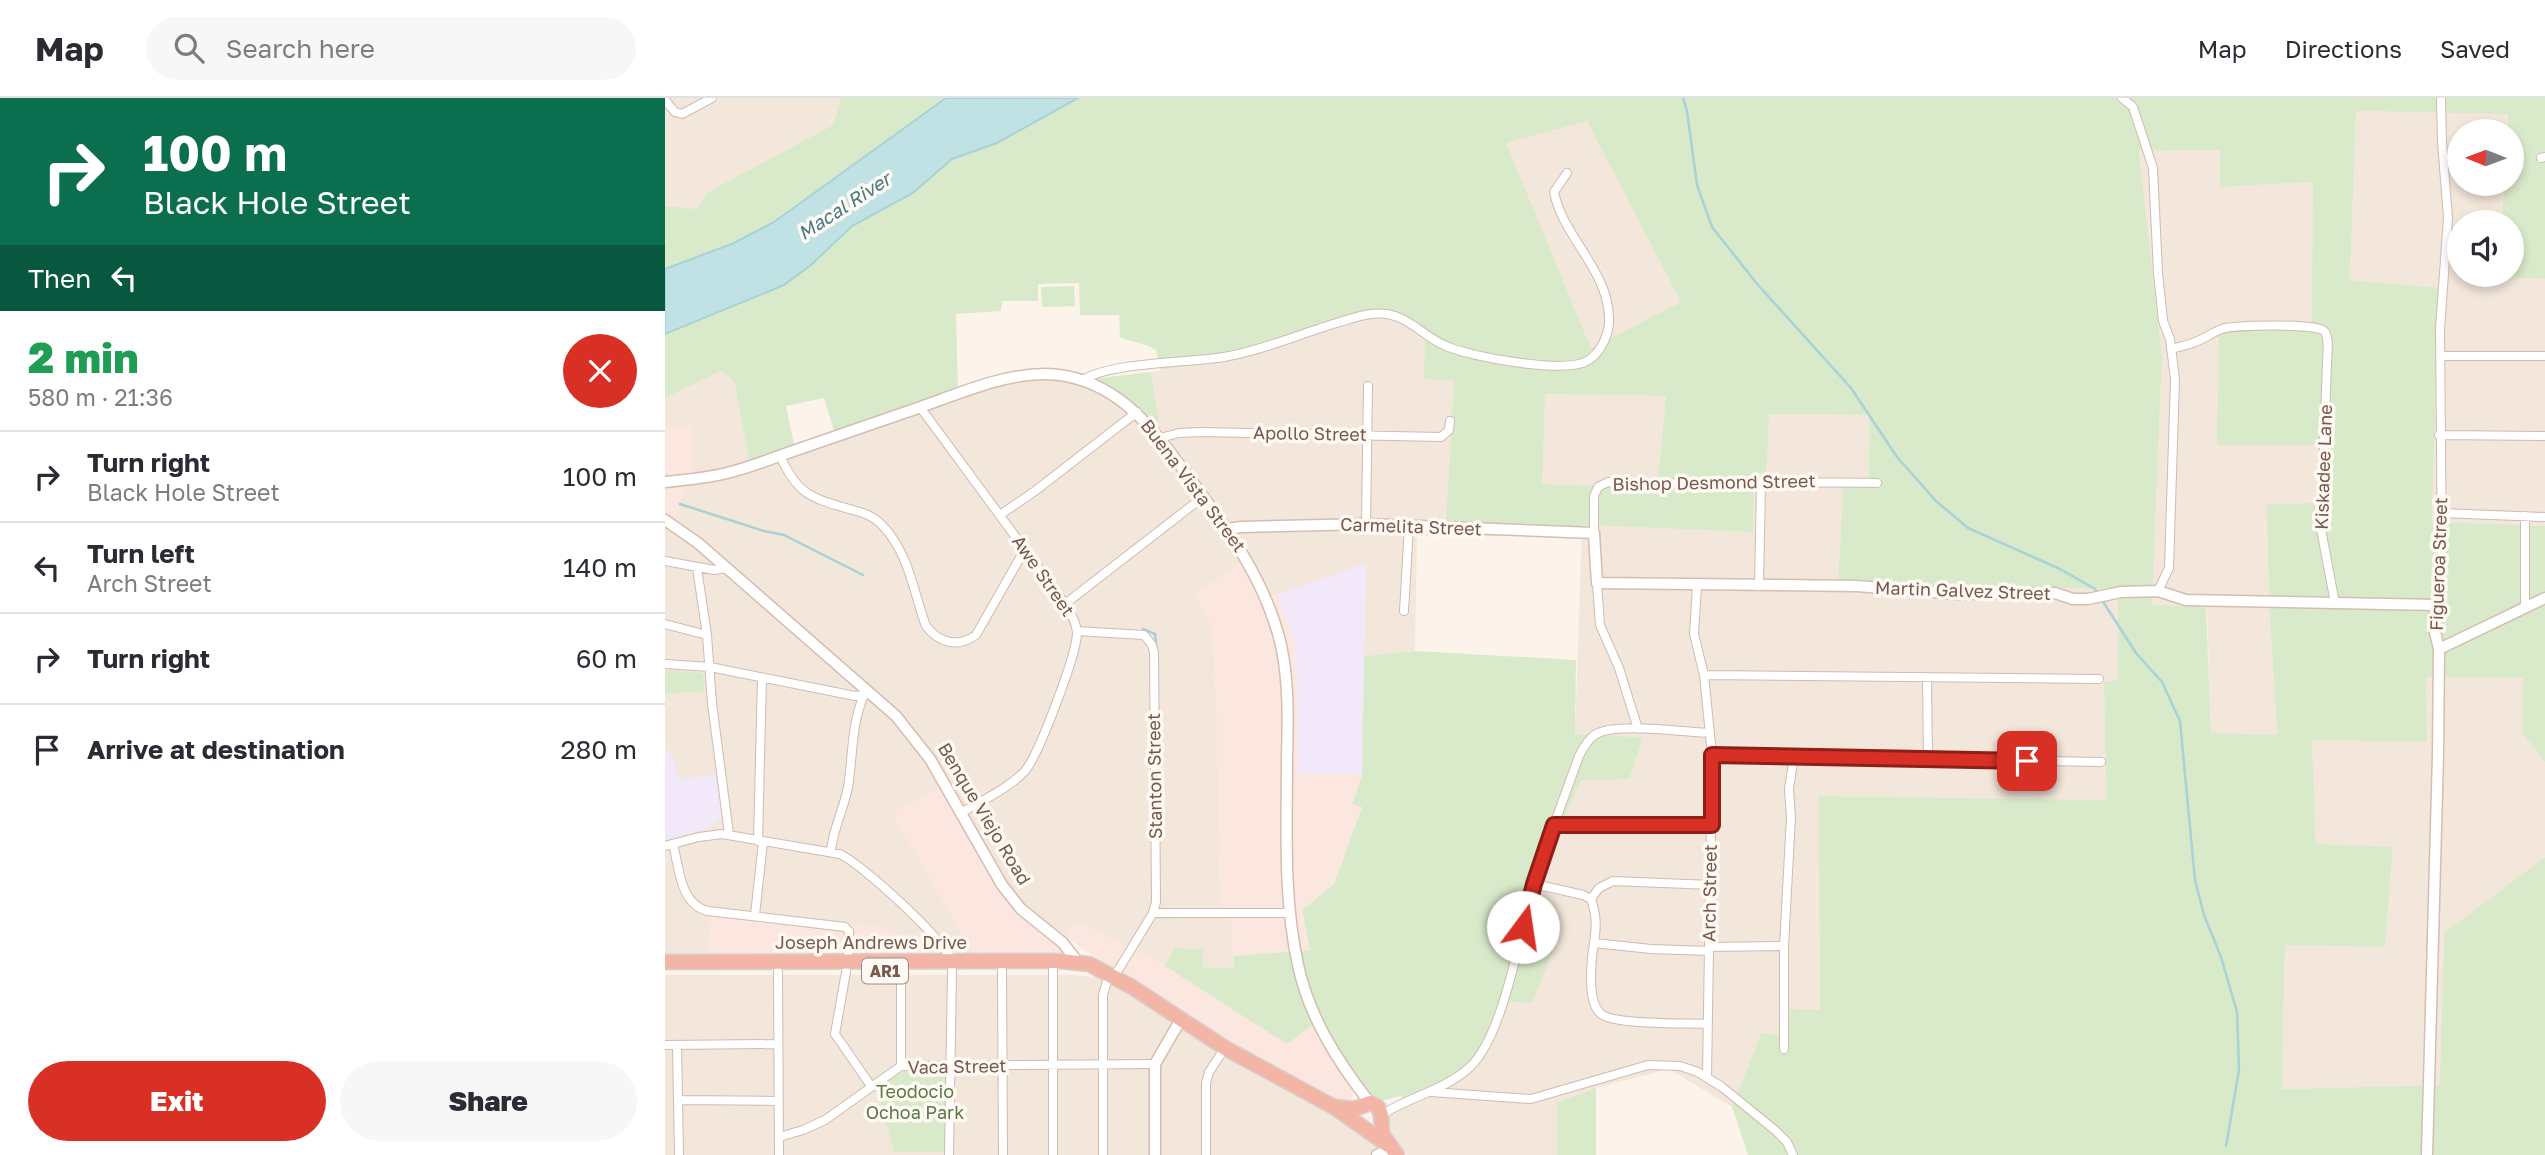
<!DOCTYPE html>
<html lang="en">
<head>
<meta charset="utf-8">
<style>
	:root { --surface:#fff; --page:#f7f7f7; --text:#2b2b33; --muted:#7c7c81; --line:#e1e1e2; --accent:#d93025 }
	body { margin:0; font-family:"Golos Text",sans-serif; background:var(--page); color:var(--text); height:100vh; display:flex; flex-direction:column; font-size:26px; white-space:nowrap }
	* { box-sizing:border-box; margin:0 }
	p { font-size:23px; color:var(--muted) }
	.icon { flex:none; width:38px; height:38px; fill:none; stroke:currentColor; stroke-width:2; stroke-linecap:round; stroke-linejoin:round }
	.map { position:relative; flex:1; overflow:hidden }
	.drawer { display:flex; flex-direction:column; background:var(--surface); width:665px }
	.drawer>* { flex:none }
	.hud { background:#0b6e4f; color:#fff; overflow:hidden }
	.needle { width:46px; rotate:271deg }
	.buttons { position:absolute; left:1782px; top:21px; display:grid; gap:14px }
	.buttons a { display:grid; place-items:center; width:77px; height:77px; border-radius:50%; background:var(--surface); box-shadow:0 4px 10px #0003; font-size:35px }
	.pin { position:absolute; display:grid; place-items:center; width:60px; height:60px; color:#fff; margin:-30px; border-radius:14px; box-shadow:0 4px 10px #0006 }
	.me { position:absolute; width:77px; margin:-38px; rotate:14deg; stroke-linejoin:round; filter:drop-shadow(0 0 5px #0008) }
	.turn { display:flex; align-items:center; gap:24px; height:147px; padding:0 28px; font-size:32px }
	.turn .icon { width:91px; height:91px; stroke-width:2.5 }
	.turn b { display:block; font-size:49px; line-height:60px }
	.then { display:flex; align-items:center; height:66px; padding:0 28px; background:#0003; gap:14px; font-size:26px }
	.round { display:grid; place-items:center; flex:none; width:74px; height:74px; border-radius:37px; background:var(--page) }
	.summary { display:flex; align-items:center; justify-content:space-between; height:119px; padding:0 28px }
	h1 { font-size:42px; font-weight:800; line-height:52px; color:#1e9e55 }
	.cta { display:flex; gap:14px; margin-top:auto; padding:14px 28px }
	.cta a { flex:1; height:80px; border-radius:42px; background:var(--accent); color:#fff; font-size:28px; font-weight:800; line-height:80px; text-align:center }
	.cta a+a { background:var(--page); color:var(--text) }
	ul { padding:0; list-style:none }
	li { display:flex; align-items:center; gap:21px; height:91px; padding:0 28px; border-top:2px solid var(--line) }
	li div { flex:1 }
	li b { display:block; font-size:26px }
	li em { font-style:normal }
	header { display:flex; align-items:center; gap:42px; box-sizing:border-box; height:98px; padding:0 35px; background:var(--surface); border-bottom:2px solid var(--line) }
	header strong { font-size:33px }
	nav { display:flex; gap:38px; margin-inline-start:auto; font-size:24px }
	.search { width:490px; height:63px; background:var(--page); display:flex; align-items:center; gap:18px; box-sizing:border-box; padding:0 24px; border-radius:38px; color:var(--muted); font-size:26px }
	main { display:flex; flex:1; min-height:0 }
	.map>svg:first-child { display:block }
	.residential { fill:#f3e6da }
	.commercial { fill:#fbe6e0 }
	.education { fill:#f1e8f9 }
	.green { fill:#d9eaca; fill-rule:evenodd }
	.water { fill:#c0e2e5; stroke:#a7d2d7; stroke-width:2 }
	.lines { fill:none; stroke-linecap:round; stroke-linejoin:round }
	.stream { stroke:#a7d2d7; stroke-width:2.5 }
	.street-casing { stroke:#cebcb1; stroke-width:10 }
	.secondary-casing { stroke:#d4beb1; stroke-width:13 }
	.highway-casing { stroke:#d9d1ce; stroke-width:17 }
	.street { stroke:#fff; stroke-width:8 }
	.secondary { stroke:#fff; stroke-width:10 }
	.highway { stroke:#f2b5a6; stroke-width:14 }
	.route-casing { stroke:#8d1f18; stroke-width:18 }
	.route { stroke:#d93025; stroke-width:12 }
	.labels { text-anchor:middle; stroke-width:7; stroke-linejoin:round; paint-order:stroke }
	.shield { fill:#fef9f2; stroke:#a08a80; stroke-width:2 }
	.shield-label { font-size:16px; font-weight:bold; fill:#775a4f }
	.street-label { font-size:18px; fill:#775a4f; stroke:#fef9f2 }
	.park-label { font-size:18px; fill:#5a7b47; stroke:#fef9f2 }
	.water-label { font-size:19px; font-style:italic; fill:#467b81; stroke:#fef9f2 }
</style>
</head>
<body>
<header>
<strong>Map</strong>
<div class="search"><svg class="icon" aria-label="search" viewBox="0 0 24 24"><circle cx="10" cy="10" r="6"/><path d="M15 15l6 6"/></svg>Search here</div>
<nav><a>Map</a><a>Directions</a><a>Saved</a></nav>
</header>
<main>
<section class="drawer">
<div class="hud">
<div class="turn"><svg class="icon" aria-label="right" viewBox="0 0 24 24"><path d="M7 20v-9h11M14 6l5 5-5 5"/></svg><div><b>100 m</b>Black Hole Street</div></div>
<div class="then">Then<svg class="icon" aria-label="left" viewBox="0 0 24 24"><path d="M17 20v-9H6M10 6l-5 5 5 5"/></svg></div>
</div>
<div class="summary"><div><h1>2 min</h1><p>580 m · 21:36</p></div><a class="round" style="background:#d93025;color:#fff"><svg class="icon" aria-label="close" viewBox="0 0 24 24"><path d="M6 6l12 12M18 6L6 18"/></svg></a></div>
<ul>
<li><svg class="icon" aria-label="right" viewBox="0 0 24 24"><path d="M7 20v-9h11M14 6l5 5-5 5"/></svg><div><b>Turn right</b><p>Black Hole Street</p></div><em>100 m</em></li>
<li><svg class="icon" aria-label="left" viewBox="0 0 24 24"><path d="M17 20v-9H6M10 6l-5 5 5 5"/></svg><div><b>Turn left</b><p>Arch Street</p></div><em>140 m</em></li>
<li><svg class="icon" aria-label="right" viewBox="0 0 24 24"><path d="M7 20v-9h11M14 6l5 5-5 5"/></svg><div><b>Turn right</b></div><em>60 m</em></li>
<li><svg class="icon" aria-label="arrive" viewBox="0 0 24 24"><path d="M6 21V4h12l-3 4 3 4H6"/></svg><div><b>Arrive at destination</b></div><em>280 m</em></li>
</ul>
<div class="cta"><a>Exit</a><a>Share</a></div>
</section>
<div class="map">
<svg width="1880" height="1057" viewBox="0 0 1880 1057">
	<rect width="100%" height="100%" fill="#fcf4eb"/>
	<path class="residential" d="M0,0h176l-8,27 -125,67 -12,18 -31,-4z
		M1691,13l152,2 -1,18h-48v53h45l-2,38h-43v53h40v2l46,2v247l-113,-3 7,-235 -89,-8z
		M922,22l94,182 -90,46 -86,-205z
		M1555,52l1,37 92,-5v150l-94,-3 100,115 -3,59 -48,1 1,97 8,134 -66,-1 -4,-126 -55,-3 10,-248 -23,-206z
		M705,217l34,3 21,21 29,41 -9,156h-28l-2,115 -51,5 2,-92 -101,35 -71,-4 18,30 5,88 3,195 11,2 3,58 -32,-1 1,-18 -29,-1 -9,18 -88,-44 -17,23 -85,12 -12,-1 -17,-11 -4,3 -31,-8 -29,-13 -170,-13 -5,43h-42v-432l28,-99 -28,2v-30l56,-27 13,10 15,78 213,-69 92,-15 55,17 53,47 -11,-67 80,-12 42,-16z
		M879,296l122,2 -9,92 -116,-4z
		M1103,316l102,1 -2,72h-25l-5,96 280,6v91l-14,2 2,118 -286,-4v214l-34,27 -25,-4 -29,74 -63,-38 -73,19 -39,14v53h-149l-19,-18 -2,-21 167,-169 -27,-4 31,-108 23,-55 62,-43 -68,-3 7,-209 171,7 1,-53 12,-1z
		M1761,579l97,1 -1,55 23,29v95l-101,76 -3,152 -159,4 3,-144 100,2 8,-99 -77,-4 -4,-104 115,2z
		M0,877h408l27,3 28,14 114,74 93,47 35,24 17,18h-722z"/>
	<path class="commercial" d="M28,328l-1,46 -21,55 -6,-2v-97z
		M580,460l19,41 13,-4 17,46 3,37 1,94 64,3 -10,29 10,2 -28,78 -32,26 8,40 -76,6 -3,-46 -11,-2 -3,-195 -5,-88 -18,-30z
		M280,685l61,113 58,53 -1,7 -88,1 -83,-143z
		M47,815l170,14 29,12 10,-10 21,19 1,5 -2,4h-234z
		M412,824l88,44 149,58 39,69 -1,11h-9l-106,-56 -126,-81 -46,-30z"/>
	<path class="education" d="M701,465l-4,212 -64,-2 -1,-95 -3,-37 -17,-46z
		M0,652l6,4 9,25 35,-5 8,44 -17,11 -41,11z"/>
	<path class="green" d="M176,0h105l-172,124 -40,21 -69,26v-63l31,3 12,-17 125,-67z
		M413,0h1467v181l-47,-2 1,-2h12v-53h-9l2,-38h7v-53h-4l1,-17 -152,-3 -6,169 89,8 -7,234 113,4v236l-23,-29 1,-55 -97,-1 1,65 -115,-2 4,104 77,3 -8,100 -100,-2 -3,144 158,-4 4,-152 101,-76v298h-797l-16,-48 29,-74 25,3 1,-27 33,1 -1,-214 287,4 -2,-118 14,-2v-91l-280,-6 5,-96h25l2,-72 -101,-1 -3,64 -12,2 -1,52 -171,-7 -1,10 -136,1 9,-155 -30,-2 1,-40 -21,-21 -34,-3 -97,29 -42,16 -71,10 -4,-20c-11,-7 -24,-8 -36,-13l-1,-22h-39l-1,-32 -41,1v17h-36l-1,10 -45,3 2,77 -124,40 -10,-33 -38,8 8,38 -45,16 -15,-79 -13,-10 -56,27v-64l53,-21 93,-48 41,-39 60,-33 40,-34 45,-16zM922,23l94,181 -90,46 -85,-205zM1555,52v37l93,-5 -1,149 -93,-2 -2,116h102l-3,58 -49,1 2,97 8,134 -66,-2 -5,-126 -54,-2 10,-248 -23,-206zM880,296l121,2 -9,92 -115,-4z
		M409,188l1,20 -33,1 -1,-20z
		M486,274l11,69 -30,-33 -49,-28z
		M750,553l161,9 -1,74 68,3 -14,42 -48,1 -23,55 -31,108 27,4 -22,56 -29,-2 -22,57 -75,47 -5,-9 -24,6 -5,-3 -14,-20 -9,6 -35,-61 -27,20 -122,-78 9,-18 29,1v18l31,1v-12l76,-6 -8,-40 32,-26 28,-77 -10,-3 10,-29 2,-119z
		M0,572l38,3 1,18 -39,3z
		M242,970l41,1 -1,83h-53l-17,-62z
		M931,990v67h-39v-53z"/>
	<path class="water" d="M281,0h132l-81,45 -45,16 -39,34 -61,33 -41,39 -27,20 -119,49v-65l69,-26 40,-21z"/>
	<g class="lines">
		<path class="stream" d="M1018,0l4,13 10,74 15,42 46,58 93,103 46,69 39,44 32,27 92,41 35,20 4,6
			M15,406l84,27 20,4 79,40
			M1437,502l34,53 26,29 18,39 15,159 9,35 17,42 16,55 2,58 -13,76
			M478,531l12,5 2,19
			M490,819h14"/>
		<defs>
			<path id="street" d="M1457,0l11,9 20,61 5,105 5,48 7,18 5,40 -6,189 -11,23
				M0,2l10,12 7,2 30,-16
				M1876,60l4,-1
				M1506,251c11,-3 22,-5 31,-10 7,-3 13,-8 20,-10 12,-4 94,-6 102,2 6,6 3,23 3,32l-6,166 14,74
				M1775,258h105
				M418,282c28,-18 105,-17 141,-23 40,-7 78,-24 116,-35 10,-3 21,-7 31,-8 35,-4 47,20 75,32 25,11 118,28 141,15 13,-7 22,-26 22,-40 1,-50 -46,-83 -55,-129l13,-19
				M255,309l145,197c6,10 12,19 12,30 -1,22 -38,120 -52,137 -17,18 -43,29 -64,42
				M1774,337l106,1
				M495,340l19,-5 23,-1 239,5 8,-7 1,-9
				M115,358c19,41 32,42 73,54 11,3 20,6 28,14 28,28 32,67 45,102 13,17 32,22 50,9l49,-86
				M1776,415l104,4
				M335,417l35,-24 102,-79
				M1860,418v91
				M701,426l2,-138
				M929,435v-37l4,-9 10,-5c90,4 179,-1 269,1
				M0,463l49,9 13,-2
				M32,470l10,67 5,68 17,131
				M932,485l3,42 19,43 19,61
				M1032,487l-3,49 10,41 8,80 -5,322
				M1094,488l2,-103
				M400,506l138,-107
				M1771,507l6,-43 -2,-233 8,-111 -6,-76 -1,-42
				M739,513l5,-85
				M0,526l42,11
				M412,533l67,4 8,10 2,7 2,250 -3,11 -39,64
				M0,566l45,3 145,29 9,-1 4,-4
				M1039,577l395,4
				M1262,579l1,81
				M1047,657l389,7
				M889,727h158
				M93,743l4,-163
				M8,746c6,23 7,61 35,67l137,16 4,4 -1,31
				M0,748l34,-9 23,-3 118,20c23,11 104,85 112,108
				M166,753c2,-23 13,-42 17,-64 5,-31 3,-62 16,-92
				M869,786l49,11 8,4c8,22 4,36 1,58 -1,15 -4,46 9,57 13,11 87,9 107,10
				M926,801l8,-11 14,-7 99,4
				M488,815h137
				M90,817l8,-73
				M929,845l57,6 58,2
				M1044,849l75,-1
				M236,873v95
				M337,873l1,184
				M113,874l1,183
				M181,874l-11,62 36,52
				M0,947l113,-1
				M12,947l2,110
				M1119,951v-103l7,-129 -2,-28 5,-33
				M766,994l100,7 117,-34 32,1 18,6 24,15 54,44 11,11 6,13
				M14,1002l99,1
				M716,1017c28,-18 64,-25 89,-48 35,-33 50,-138 65,-185 13,-43 29,-84 44,-126 4,-8 9,-17 17,-22 20,-12 88,-2 114,-1
				M114,1039l24,-7 22,-10 76,-54 254,-2
				M284,1057l3,-184
				M388,1057v-185
				M438,1057v-160l6,-21
				M541,1057v-72l3,-11 16,-24"/>
			<path id="secondary" d="M0,384c21,-2 42,-4 62,-9 25,-6 48,-16 72,-24 40,-14 79,-27 119,-41 40,-14 84,-34 127,-34 60,1 98,41 131,86 43,58 88,113 105,185 8,37 7,75 6,113 0,69 -4,139 11,207 11,52 40,97 72,138
				M0,422l33,23 198,173 34,43 72,126 19,24 42,34 14,18
				M563,431l13,-2 125,-3 228,9 3,50 260,3 99,8 99,-1 18,6h15l33,-7 37,-1 28,9 250,5 -2,23 5,21 -1,106 -11,400
				M1774,551l106,-51
				M490,1057v-91l26,-45
				M712,1057l15,-6"/>
			<path id="highway" d="M0,864l395,-1 29,3 43,23 93,61 109,59 54,38
				M671,1009l18,2 16,-6 8,4 3,8 1,19 15,21"/>
		</defs>
		<use href="#street" class="street-casing"/>
		<use href="#secondary" class="secondary-casing"/>
		<use href="#highway" class="highway-casing"/>
		<use href="#street" class="street"/>
		<use href="#secondary" class="secondary"/>
		<use href="#highway" class="highway"/>
	</g>
	<g class="lines">
		<defs>
			<path id="route" d="M858,829l11,-43 20,-59h158v-70l315,6"/>
		</defs>
		<use href="#route" class="route-casing"/>
		<use href="#route" class="route"/>
	</g>
	<g class="labels">
		<rect class="shield" x="197" y="860.5" width="46" height="25" rx="5"/>
		<g class="shield-label">
			<text x="220" y="879">AR1</text>
		</g>
		<g class="street-label">
			<text transform="translate(645 336) rotate(1)" y="6">Apollo Street</text>
			<text transform="translate(1659 369) rotate(-88)" y="6">Kiskadee Lane</text>
			<text transform="translate(1049 385) rotate(-1)" y="6">Bishop Desmond Street</text>
			<text transform="translate(528 388) rotate(53)" y="6">Buena Vista Street</text>
			<text transform="translate(746 429) rotate(2)" y="6">Carmelita Street</text>
			<text transform="translate(1774 466) rotate(-88)" y="6">Figueroa Street</text>
			<text transform="translate(378 478) rotate(55)" y="6">Awe Street</text>
			<text transform="translate(1298 493) rotate(2)" y="6">Martin Galvez Street</text>
			<text transform="translate(490 678) rotate(-91)" y="6">Stanton Street</text>
			<text transform="translate(319 716) rotate(59)" y="6">Benque Viejo Road</text>
			<text transform="translate(1045 795) rotate(-89)" y="6">Arch Street</text>
			<text x="206" y="851">Joseph Andrews Drive</text>
			<text transform="translate(292 969) rotate(-1)" y="6">Vaca Street</text>
		</g>
		<g class="park-label">
			<text x="250" y="1000">Teodocio<tspan x="250" dy="21">Ochoa Park</tspan></text>
		</g>
		<g class="water-label">
			<text transform="translate(179 108) rotate(-33)" y="7">Macal River</text>
		</g>
	</g>
</svg>
<div class="buttons">
<a><svg class="needle" viewBox="-14 -14 28 28"><path d="M0-13l5 13h-10z" fill="#e53935"/><path d="M0 13l5-13h-10z" fill="#7c7c81"/></svg></a>
<a><svg class="icon" aria-label="sound" viewBox="0 0 24 24"><path d="M4 9h4l5-4v14l-5-4H4zM17 9q2 3 0 6"/></svg></a>
</div>
<div class="pin" style="left:1362px;top:663px;background:#d93025"><svg class="icon" aria-label="arrive" viewBox="0 0 24 24"><path d="M6 21V4h12l-3 4 3 4H6"/></svg></div>
<svg class="me" style="left:858px;top:829px" viewBox="-20 -20 40 40"><circle r="19" fill="#fff"/><path d="M0-13L10 11 0 6-10 11z" fill="#d93025"/></svg>
</div>
</main>
</body>
</html>
